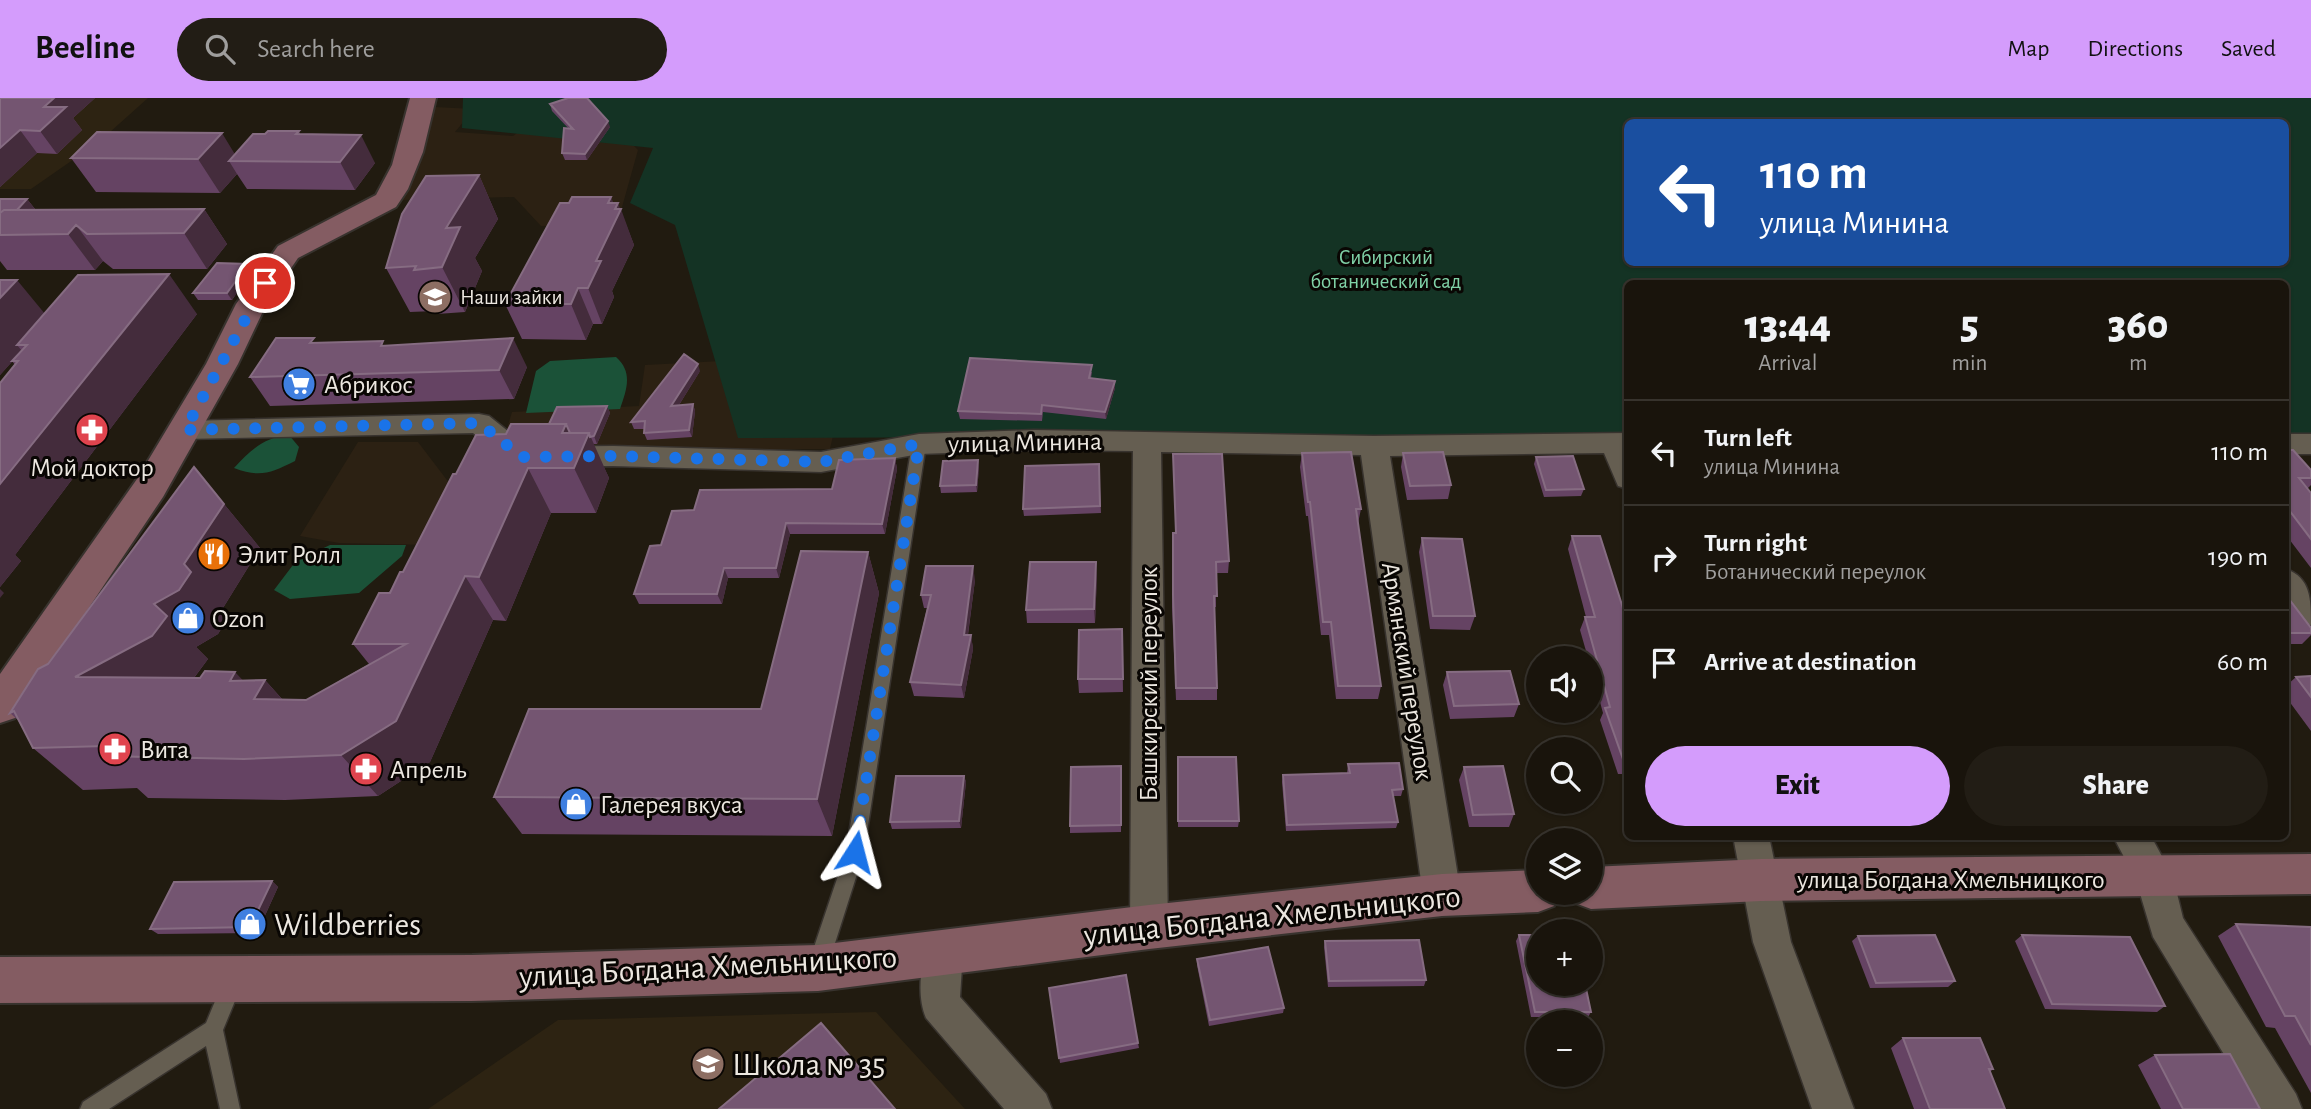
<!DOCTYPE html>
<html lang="en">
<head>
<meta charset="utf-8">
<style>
	:root { --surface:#19140c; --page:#221d15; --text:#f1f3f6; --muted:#9f9e9d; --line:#37332d; --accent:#d49cfc }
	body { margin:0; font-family:"Alegreya Sans",sans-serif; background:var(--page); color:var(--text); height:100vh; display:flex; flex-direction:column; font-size:26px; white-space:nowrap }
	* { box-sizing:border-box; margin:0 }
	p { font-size:23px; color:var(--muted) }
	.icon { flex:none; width:38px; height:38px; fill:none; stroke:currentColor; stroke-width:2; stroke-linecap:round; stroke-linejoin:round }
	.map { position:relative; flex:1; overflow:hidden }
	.panel { position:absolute; left:1624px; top:182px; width:665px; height:560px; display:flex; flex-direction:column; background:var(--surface); border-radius:10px; box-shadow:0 2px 5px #0004,0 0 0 2px var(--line) }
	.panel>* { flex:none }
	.top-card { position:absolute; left:1624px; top:21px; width:665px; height:147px; border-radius:10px; box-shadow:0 2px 5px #0004,0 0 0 2px var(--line); background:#1a4fa0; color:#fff; overflow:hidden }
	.fabs { position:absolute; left:1526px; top:548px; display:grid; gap:14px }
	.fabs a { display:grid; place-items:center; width:77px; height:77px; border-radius:50%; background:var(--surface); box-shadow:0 2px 5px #0004,0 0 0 2px var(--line); font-size:35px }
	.pin { position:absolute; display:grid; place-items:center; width:60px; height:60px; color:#fff; margin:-30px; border:4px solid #fff; border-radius:50%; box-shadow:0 2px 7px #0007 }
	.me { position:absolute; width:77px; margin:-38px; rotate:9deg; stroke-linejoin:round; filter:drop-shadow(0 0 5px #0008) }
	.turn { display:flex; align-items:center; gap:24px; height:147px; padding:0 21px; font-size:32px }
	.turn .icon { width:91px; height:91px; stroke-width:2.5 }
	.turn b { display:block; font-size:49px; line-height:60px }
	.eta { display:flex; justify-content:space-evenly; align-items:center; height:119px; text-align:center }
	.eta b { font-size:42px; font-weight:800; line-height:49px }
	.button { display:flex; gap:14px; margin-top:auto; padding:14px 21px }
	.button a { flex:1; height:80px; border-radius:42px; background:var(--accent); color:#111; font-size:28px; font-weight:800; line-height:80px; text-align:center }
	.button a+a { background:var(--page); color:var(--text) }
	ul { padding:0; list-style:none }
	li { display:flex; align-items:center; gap:21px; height:105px; padding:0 21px; border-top:2px solid var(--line) }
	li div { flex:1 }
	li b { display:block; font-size:26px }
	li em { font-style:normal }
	header { display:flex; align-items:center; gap:42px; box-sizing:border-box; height:98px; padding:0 35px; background:var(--accent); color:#111 }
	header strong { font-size:33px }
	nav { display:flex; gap:38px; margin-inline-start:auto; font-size:24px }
	.search { width:490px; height:63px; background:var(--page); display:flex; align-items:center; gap:18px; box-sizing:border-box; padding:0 24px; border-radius:38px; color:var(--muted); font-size:26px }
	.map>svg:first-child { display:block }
	.built { fill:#2d2312 }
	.industrial { fill:#2c2113 }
	.green { fill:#143324; fill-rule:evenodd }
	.forest { fill:#1b5238 }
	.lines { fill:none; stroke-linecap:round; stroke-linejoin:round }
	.lane-casing { stroke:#38332e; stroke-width:3 }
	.street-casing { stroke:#38332e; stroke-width:3 }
	.secondary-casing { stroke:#38332e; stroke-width:4 }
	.lane { fill:#655e51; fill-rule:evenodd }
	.street { fill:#655e51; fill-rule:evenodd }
	.secondary { fill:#845c62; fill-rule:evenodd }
	.wall { fill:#654363 }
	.shaded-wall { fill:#442c3c }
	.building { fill:#745571; stroke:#866c82; stroke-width:2 }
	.route { stroke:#1a73e8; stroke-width:12; stroke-dasharray:0 21.6 }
	.labels { text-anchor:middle; stroke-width:6; stroke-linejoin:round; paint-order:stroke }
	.far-park-label { font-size:21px; fill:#80d2a7; stroke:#090603 }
	.far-poi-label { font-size:21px; fill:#ece7e0; stroke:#090603; text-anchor:start }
	.poi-label { font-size:26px; fill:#ece7e0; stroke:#090603; text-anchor:start }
	.street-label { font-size:26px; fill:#ece7e0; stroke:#090603 }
	.near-street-label { font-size:32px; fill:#ece7e0; stroke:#090603 }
	.near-poi-label { font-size:32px; fill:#ece7e0; stroke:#090603; text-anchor:start }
</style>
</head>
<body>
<header>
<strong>Beeline</strong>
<div class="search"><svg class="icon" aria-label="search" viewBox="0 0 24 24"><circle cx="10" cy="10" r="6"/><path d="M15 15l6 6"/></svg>Search here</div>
<nav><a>Map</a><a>Directions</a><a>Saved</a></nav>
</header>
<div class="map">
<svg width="2311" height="1011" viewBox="0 0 2311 1011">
	<rect width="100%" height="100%" fill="#211b10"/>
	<path class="built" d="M0,0h148l-48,43 -69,48h-31z
		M876,914l89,97h-537l130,-89z"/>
	<path class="industrial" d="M587,0l51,52 -21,75 -76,1 -27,-29 -112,3 33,-93 39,2 -19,23 58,4 37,-27z
		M722,263l115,57 -7,31h-238l-88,-11 8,-26 127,-6 6,-41z
		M358,344h60l32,42 -19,61 -92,-2 -39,-7z"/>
	<path class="green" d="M463,0h1848v337l-25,-1v-150h-658l-1,151 -889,3 -63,-213 -45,-22 23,-55 -191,-20zM1628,24h658v140h-658z"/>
	<path class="forest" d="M616,259c17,15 11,32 4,52l-94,4 10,-42 14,-10z
		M289,337l10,12 -4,14c-24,12 -35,17 -61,7 16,-18 31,-31 55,-33z
		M330,447h76l-4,11 -43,37 -69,6 -16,-9 22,-29z"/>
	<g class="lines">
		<defs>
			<path id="lane" d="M919,341l7,5 -62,408 -35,110 -3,7 -7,2 -7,-2 -3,-7 37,-110 66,-408z
				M232,877l7,2 3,7 -19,46 17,79h-20l-14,-63 -97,63h-29l3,-7 123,-79 19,-46z"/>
			<path id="street" d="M479,316l10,2 39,31 85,-1 208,6 98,-18 115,-4 340,6 254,-3v56l-10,-3 -14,-33 -214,3 71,439 -6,12 -13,5 -13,-5 -6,-12 -62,-440 -200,-3 7,475 -5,13 -14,5 -14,-5 -5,-13 3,-476 -99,-1 -115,4 -98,18 -208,-6 -91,1 -10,-3 -39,-31 -288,6 -10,-2 -4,-7 4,-7 10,-2z
				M2286,336h25v20h-25z
				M2286,471c25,9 25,31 25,56 -26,-8 -27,-32 -25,-56z
				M1733,738h36l22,106 63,167h-42l-59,-167z
				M2113,738h38l22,41 10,41 113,176 6,15h-45l-104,-172 -17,-57z
				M944,836l14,5 5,13 -3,45 86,97 6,15h-48l-78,-91c-10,-23 -5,-57 4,-79z"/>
			<path id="secondary" d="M410,0h26l-13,54 -15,37 -12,18 -98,51 -32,47 -28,59 -75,133 -148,221 -15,5v-49l137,-195 69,-115 30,-60 42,-58 98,-51 16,-30z
				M2311,756v40l-550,7 -170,8 -16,-6 -5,-11h21v-25l170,-8z
				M1538,772v22h22l-6,14 -16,6 -96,4 -293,33 -331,42 -346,10 -472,2v-46l472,-2 346,-10 331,-40 293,-31z"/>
		</defs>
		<use href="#lane" class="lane-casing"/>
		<use href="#street" class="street-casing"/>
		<use href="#secondary" class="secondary-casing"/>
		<use href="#lane" class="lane"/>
		<use href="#street" class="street"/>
		<use href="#secondary" class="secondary"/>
	</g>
	<path class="wall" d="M0,0h95l-22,20 9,12 -25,24 -20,-1 -37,34z
		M550,6l60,23 -23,33h-22l-3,-7 7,-24 -17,-18z
		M299,33l1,3 75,29 -20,27 -108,-1 -10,-15 -17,19 -124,-1 -25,-34 164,-4 30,-20z
		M479,77l19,44 -23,39 7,13 -17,41 -28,2 -2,-3 -25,1 -24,-44z
		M0,101h27l8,10h169l23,35 -20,25h-94l-10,-8 -8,9h-88l-7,-9z
		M614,105l6,6 14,36 -22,46 2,6 -12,27h-9l-7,16 -64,-1 -17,-35z
		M248,166l4,7 -20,29h-34l-5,-7z
		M0,182l44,34h153l-182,241 6,6 -21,26v-204l15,-18 -3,-4 4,-4 -16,18z
		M317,245l210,24 -13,32 -244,7 -20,-29z
		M700,273l-21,34 14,-1 2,7 -3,26 -45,3 -3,-7v-4h-10l-3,-7z
		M1092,274l-1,6 24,10 -9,31 -63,-7 -1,9 -82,-2 -2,-8z
		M607,308l3,7 -13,31h-4l16,34 -13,35h-45l-45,108 -13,-1 -63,142 -52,34 -93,4 -137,-2 -11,-10 -54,2 -50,-42 -15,-28 -8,-7 38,-49 176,-160 36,44 -37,60 6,8 -11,18 -22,13 12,12 -14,19 50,3 21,-1 17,19 24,1 63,-36 -16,-20 50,-72 53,-98 50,-40 43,-10z
		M2286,352l25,20v15l-4,4 4,4v75l-25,-33z
		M1302,355l59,56 -3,14 23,163 -3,13h-42l-7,-64h-8l-13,-119h-2l-6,-49z
		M1403,355l48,32 -3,14 -41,1 -6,-33z
		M1173,356l56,107 -1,12h-12v34h-2l3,81v12h-41l-4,-93 1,-74h3z
		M1536,359l48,32 -3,7 -37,1 -10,-33z
		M895,360l2,11 -12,65h-95l-11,44h-51l-6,26h-83l-5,-10 27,-49 171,-56z
		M1099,366l2,49 -77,3 -1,-7z
		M979,369l-2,25 -36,1 -1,-7z
		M1572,438l56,88v153l-2,-3h-8l-18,-54 3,-7 -12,-44v-11h-3l-8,-28 5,-13h1l-18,-68z
		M1422,440l53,78 -5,14 -40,-1 -11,-77z
		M868,454l11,41 -47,243 -310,-2 -28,-37 267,-88z
		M1097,477l-2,48h-68l-1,-13z
		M975,482l-7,55h3l2,14 -9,49 -50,-2 -4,-14 17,-74h-3l-3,-13z
		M2286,497l25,33v7l-9,9h-16z
		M1122,531l1,63 -44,1 -1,-14z
		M1447,574l72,32 -5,13 -64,2 -7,-34z
		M2311,578v55l-25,-34v-11l10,-9z
		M1178,659l61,64 -1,6h-60z
		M1348,666l55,25 -2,7h-8l5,26 -2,6 -110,3 -4,-49 1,-7 64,-2z
		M1121,668v66l-51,1v-7z
		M1464,669l50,47 -5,13h-40l-10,-47z
		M964,678l2,6 -5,46 -69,1 -2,-7z
		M272,783l6,6 -21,46 -99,1 -8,-5z
		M2236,826l75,3v166l-36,-65 -9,-1 -48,-91z
		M1519,837l72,77 -3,5h-57l-15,-76z
		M2022,837l143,71 -8,6 -112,-3 -30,-68z
		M1858,838l97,45 -7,6 -78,1 -18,-47z
		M1325,843l101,39 -2,6 -96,1 -4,-40z
		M1197,861l87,49 -1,5 -74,13 -12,-61z
		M1049,890l89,55 1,5 -79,15z
		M1903,940l90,31 -3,3 15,37h-91l-23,-61z
		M2155,957l105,54h-99l-23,-44z"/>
	<path class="shaded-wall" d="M54,0h41l-22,20 9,12 -25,24 -17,-23 4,-24z
		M608,23l2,6 -23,33 -2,-6z
		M20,32l17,23 -37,34v-39z
		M222,35l17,28h-10l8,13 -17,19 -22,-34z
		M361,37l14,28 -20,27 -15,-28z
		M479,77l19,44 -23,39 7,13 -17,41 -23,-45 4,-39z
		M611,99l5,12 2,-6 3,8v-2l13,36 -22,46 2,6 -12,27 -14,-36 8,-27 12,-58z
		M27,101l18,23h-41z
		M204,111l23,35 -20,25 -23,-36z
		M76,127l27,36 -8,9 -27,-36z
		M248,166l4,7 -20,29 -5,-7z
		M169,176l28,40 -182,241 6,6 -21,26v-103z
		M17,182l33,40 -33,25 5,6 -22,24v-77z
		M578,190l15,36 -7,16 -15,-36z
		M513,240l14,29 -13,32 -15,-29z
		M698,266l2,7 -26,42 -3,-7z
		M1115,283v7l-9,31 -1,-7z
		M693,306l2,7 -3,26 -3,-7z
		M607,308l3,7 -13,31 -3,-8z
		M566,326l23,9 20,45 -13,35 -22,-45 -12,-35z
		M895,360l2,11 -12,65 -3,-10z
		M978,362l1,7 -2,25 -1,-7z
		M528,370l23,45 -45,108 -27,-44z
		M224,406l36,44 -37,60 6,8 -11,18 -22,13 12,12 -15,20 -118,-2 79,-73 30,-40z
		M786,425l4,11 -11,44 -3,-10z
		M868,454l11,41 -47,243 -15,-37z
		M1096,464l1,13 -2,48 -1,-14z
		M973,468l2,14 -9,68 -2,-13z
		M724,470l4,10 -6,26 -5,-10z
		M465,478l28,44 -63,142 -52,34 -37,-41z
		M0,491l4,4 -4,5z
		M971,537l2,14 -9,49 -3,-13z
		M235,574l21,22 9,-14 38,43 -10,18 -63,-60z
		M964,678l2,6 -5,46 -2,-7z
		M272,783l6,6 -21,46 -7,-6z"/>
	<path class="building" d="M0,0h54l-10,9h22l-26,24 -20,-1 -20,18z
		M568,0h19l21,23 -23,33 -23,-1 2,-25 9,1 -23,-25z
		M268,33h31l-3,3 65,1 -21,27 -111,-1 24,-27h12z
		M97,34l125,1 -24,26 -127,-1z
		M479,77l-33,53 14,-1 -18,40 -28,3 2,-4 -30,2 16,-54 24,-38z
		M572,99h39l-3,6h10l-3,6h6l-25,52h5l-13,27h-10l-7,16h-66l55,-101h9z
		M0,101h27l-10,11h-13l-4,3z
		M204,111l-20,24 -97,1 -11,-9 -8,9 -68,1v-22l4,-3z
		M217,165l31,1 -21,29h-34z
		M169,176l-169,210v-101l18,-22h-6l15,-16h-10l61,-70z
		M0,182h17l-17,18z
		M276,240h38l-4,5 73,-2 -2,5 132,-8 -14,32 -249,7z
		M684,256l14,10 -27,42 22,-2 -4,26 -45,3 1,-12 -14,1z
		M970,260l122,7 -3,13 26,3 -10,31 -63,-7 -1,9 -83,-3z
		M607,308l-13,30 -4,1 -1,-4h-19l-4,-9h-17l8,-17z
		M511,326h55l-4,9h27l-15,35h-46l-49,109 -14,-1 -69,145 -55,34 -97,4 -143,-3 4,-10 -72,2 -19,-37 -4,2 28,-44 10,-5 146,-197 30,37 -40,60 7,8 -12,18 -25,14 13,12 -15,20 -77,41 125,1 5,-7 30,1 -5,9 35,-1 -11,19 52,1 100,-56h-53l26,-51h11l10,-21h3l50,-98h3l20,-39 30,-1z
		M2286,352h7l18,20v8h-12l12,15v46l-25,-33z
		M1351,354l10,57h-5l25,177h-43l-7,-64h-8l-13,-120h-2l-6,-49z
		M1443,354l8,33 -41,1 -7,-33z
		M1173,356h49l7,107 -13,1 1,34h-3l3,92h-41l-3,-93v-62h3z
		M1573,358l11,33 -38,1 -10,-33z
		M895,360l-13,66 -96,-1 -10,45h-52l-7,26h-83l16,-48 11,-1 11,-34 22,-1 6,-20 132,-1 7,-29z
		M978,362l-2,25 -36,1 3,-25z
		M1099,366l1,42 -77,3 2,-43z
		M1572,438h28l28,88v138h-4l-19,-54 5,-1 -25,-90h10z
		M1422,440l40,1 13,77h-42z
		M801,453l67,1 -51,247 -323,-2 35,-88h232z
		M1030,464h66l-2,47 -68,1z
		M926,468h47l-9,69h7l-10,50 -51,-3 21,-87h-10z
		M2286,497l25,33v5h-25z
		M1122,531l1,50h-45l1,-49z
		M1510,573l9,33 -65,2 -7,-34z
		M2311,578v21l-15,-20z
		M1178,659h58l3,64h-61z
		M1399,665l4,26 -11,1 6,32 -111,3 -4,-50 67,-2 -2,-9z
		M1121,668v59l-51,1 1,-59z
		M1503,668l11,48 -41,1 -9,-48z
		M896,678h68l-5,45 -69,1z
		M272,783l-22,46 -100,2 24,-47z
		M2236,826l75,3v118l-16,-29h-10z
		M1519,837h19v49h47l6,28h-56z
		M1935,837l20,46 -79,2 -18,-47z
		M2022,837l108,2 35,69 -113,-2z
		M1419,842l7,40 -97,1 -4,-40z
		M1268,849l16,61 -74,12 -13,-61z
		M1126,877l12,68 -79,15 -10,-70z
		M821,925l74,86h-176z
		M1903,940h77l13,31h-4l16,40h-75z
		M2230,956l30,55h-77l-28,-54z"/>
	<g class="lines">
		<path class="route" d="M265,185l-80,147 294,-7 43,34 91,-1 208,6 98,-18 -64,408"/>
	</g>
	<defs>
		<symbol id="school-disc" viewBox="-11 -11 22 22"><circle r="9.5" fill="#8d6e63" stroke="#090603"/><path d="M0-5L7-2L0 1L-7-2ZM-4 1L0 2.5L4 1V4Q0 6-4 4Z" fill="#fff"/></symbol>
		<symbol id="supermarket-disc" viewBox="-11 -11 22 22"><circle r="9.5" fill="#3f7fe0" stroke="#090603"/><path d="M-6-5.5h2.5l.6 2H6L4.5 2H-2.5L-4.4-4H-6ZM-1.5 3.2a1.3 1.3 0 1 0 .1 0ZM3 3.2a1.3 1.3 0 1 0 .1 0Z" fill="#fff"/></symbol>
		<symbol id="pharmacy-disc" viewBox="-11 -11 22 22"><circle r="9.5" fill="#e0444e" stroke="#090603"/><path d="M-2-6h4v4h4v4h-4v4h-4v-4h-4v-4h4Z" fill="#fff"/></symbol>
		<symbol id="restaurant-disc" viewBox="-11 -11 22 22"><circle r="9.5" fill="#e8710a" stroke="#090603"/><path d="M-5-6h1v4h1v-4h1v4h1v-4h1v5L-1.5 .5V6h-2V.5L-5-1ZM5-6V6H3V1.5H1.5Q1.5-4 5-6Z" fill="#fff"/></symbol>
		<symbol id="shop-disc" viewBox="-11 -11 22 22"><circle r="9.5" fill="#3f7fe0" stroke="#090603"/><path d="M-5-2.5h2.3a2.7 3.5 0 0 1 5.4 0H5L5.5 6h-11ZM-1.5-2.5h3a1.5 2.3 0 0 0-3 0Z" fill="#fff"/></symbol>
	</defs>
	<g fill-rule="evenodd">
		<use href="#school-disc" x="416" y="180" width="38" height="38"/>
		<use href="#supermarket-disc" x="280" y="267" width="38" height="38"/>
		<use href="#pharmacy-disc" x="73" y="313" width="38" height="38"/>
		<use href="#restaurant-disc" x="195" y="437" width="38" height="38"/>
		<use href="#shop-disc" x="169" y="501" width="38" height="38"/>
		<use href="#pharmacy-disc" x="96" y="632" width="38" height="38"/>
		<use href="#pharmacy-disc" x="347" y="652" width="38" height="38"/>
		<use href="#shop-disc" x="557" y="687" width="38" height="38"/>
		<use href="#shop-disc" x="231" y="807" width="38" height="38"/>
		<use href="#school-disc" x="689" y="947" width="38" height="38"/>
	</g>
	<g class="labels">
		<g class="far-park-label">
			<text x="1386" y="166">Сибирский<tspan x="1386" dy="24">ботанический сад</tspan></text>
		</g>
		<g class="far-poi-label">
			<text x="460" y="206">Наши зайки</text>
		</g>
		<g class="poi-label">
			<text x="324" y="295">Абрикос</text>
			<text x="92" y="378" text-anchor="middle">Мой доктор</text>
			<text x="238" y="465">Элит Ролл</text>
			<text x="212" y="529">Ozon</text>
			<text x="140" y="660">Вита</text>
			<text x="390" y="680">Апрель</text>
			<text x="600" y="715">Галерея вкуса</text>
		</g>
		<g class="street-label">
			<text transform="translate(1025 344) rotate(-1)" y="9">улица Минина</text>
			<text transform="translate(1408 573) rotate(81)" y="9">Армянский переулок</text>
			<text transform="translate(1148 586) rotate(-90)" y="9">Башкирский переулок</text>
			<text x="1951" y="790">улица Богдана Хмельницкого</text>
		</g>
		<g class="near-street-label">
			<text transform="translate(1272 817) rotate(-6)" y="11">улица Богдана Хмельницкого</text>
			<text transform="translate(708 868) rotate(-3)" y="11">улица Богдана Хмельницкого</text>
		</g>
		<g class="near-poi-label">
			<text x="274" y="837">Wildberries</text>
			<text x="732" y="977">Школа № 35</text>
		</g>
	</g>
</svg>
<div class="fabs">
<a><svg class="icon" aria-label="sound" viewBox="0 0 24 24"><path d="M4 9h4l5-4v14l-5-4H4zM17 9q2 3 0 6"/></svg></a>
<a><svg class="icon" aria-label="search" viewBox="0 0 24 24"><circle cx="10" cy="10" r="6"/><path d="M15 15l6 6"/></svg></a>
<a><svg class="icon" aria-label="layers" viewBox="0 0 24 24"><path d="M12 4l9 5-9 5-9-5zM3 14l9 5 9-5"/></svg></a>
<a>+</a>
<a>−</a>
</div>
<div class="pin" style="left:265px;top:185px;background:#d93025"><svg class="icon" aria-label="arrive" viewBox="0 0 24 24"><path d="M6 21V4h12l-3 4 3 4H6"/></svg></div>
<svg class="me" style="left:855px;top:754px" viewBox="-20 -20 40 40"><path d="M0-17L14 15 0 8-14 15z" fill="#1a73e8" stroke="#fff" stroke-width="4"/></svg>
<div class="top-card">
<div class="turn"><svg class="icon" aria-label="left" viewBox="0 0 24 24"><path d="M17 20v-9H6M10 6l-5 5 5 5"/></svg><div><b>110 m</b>улица Минина</div></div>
</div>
<section class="panel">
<div class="eta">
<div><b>13:44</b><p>Arrival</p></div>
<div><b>5</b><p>min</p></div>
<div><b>360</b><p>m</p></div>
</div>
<ul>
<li><svg class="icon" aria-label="left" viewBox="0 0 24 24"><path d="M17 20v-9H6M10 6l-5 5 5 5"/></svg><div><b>Turn left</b><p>улица Минина</p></div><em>110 m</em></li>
<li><svg class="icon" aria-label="right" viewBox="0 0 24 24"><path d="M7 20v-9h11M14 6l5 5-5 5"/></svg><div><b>Turn right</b><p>Ботанический переулок</p></div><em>190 m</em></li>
<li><svg class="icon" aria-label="arrive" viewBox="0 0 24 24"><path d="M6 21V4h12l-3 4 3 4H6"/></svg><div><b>Arrive at destination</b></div><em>60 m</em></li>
</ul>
<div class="button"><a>Exit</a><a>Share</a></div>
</section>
</div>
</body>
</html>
